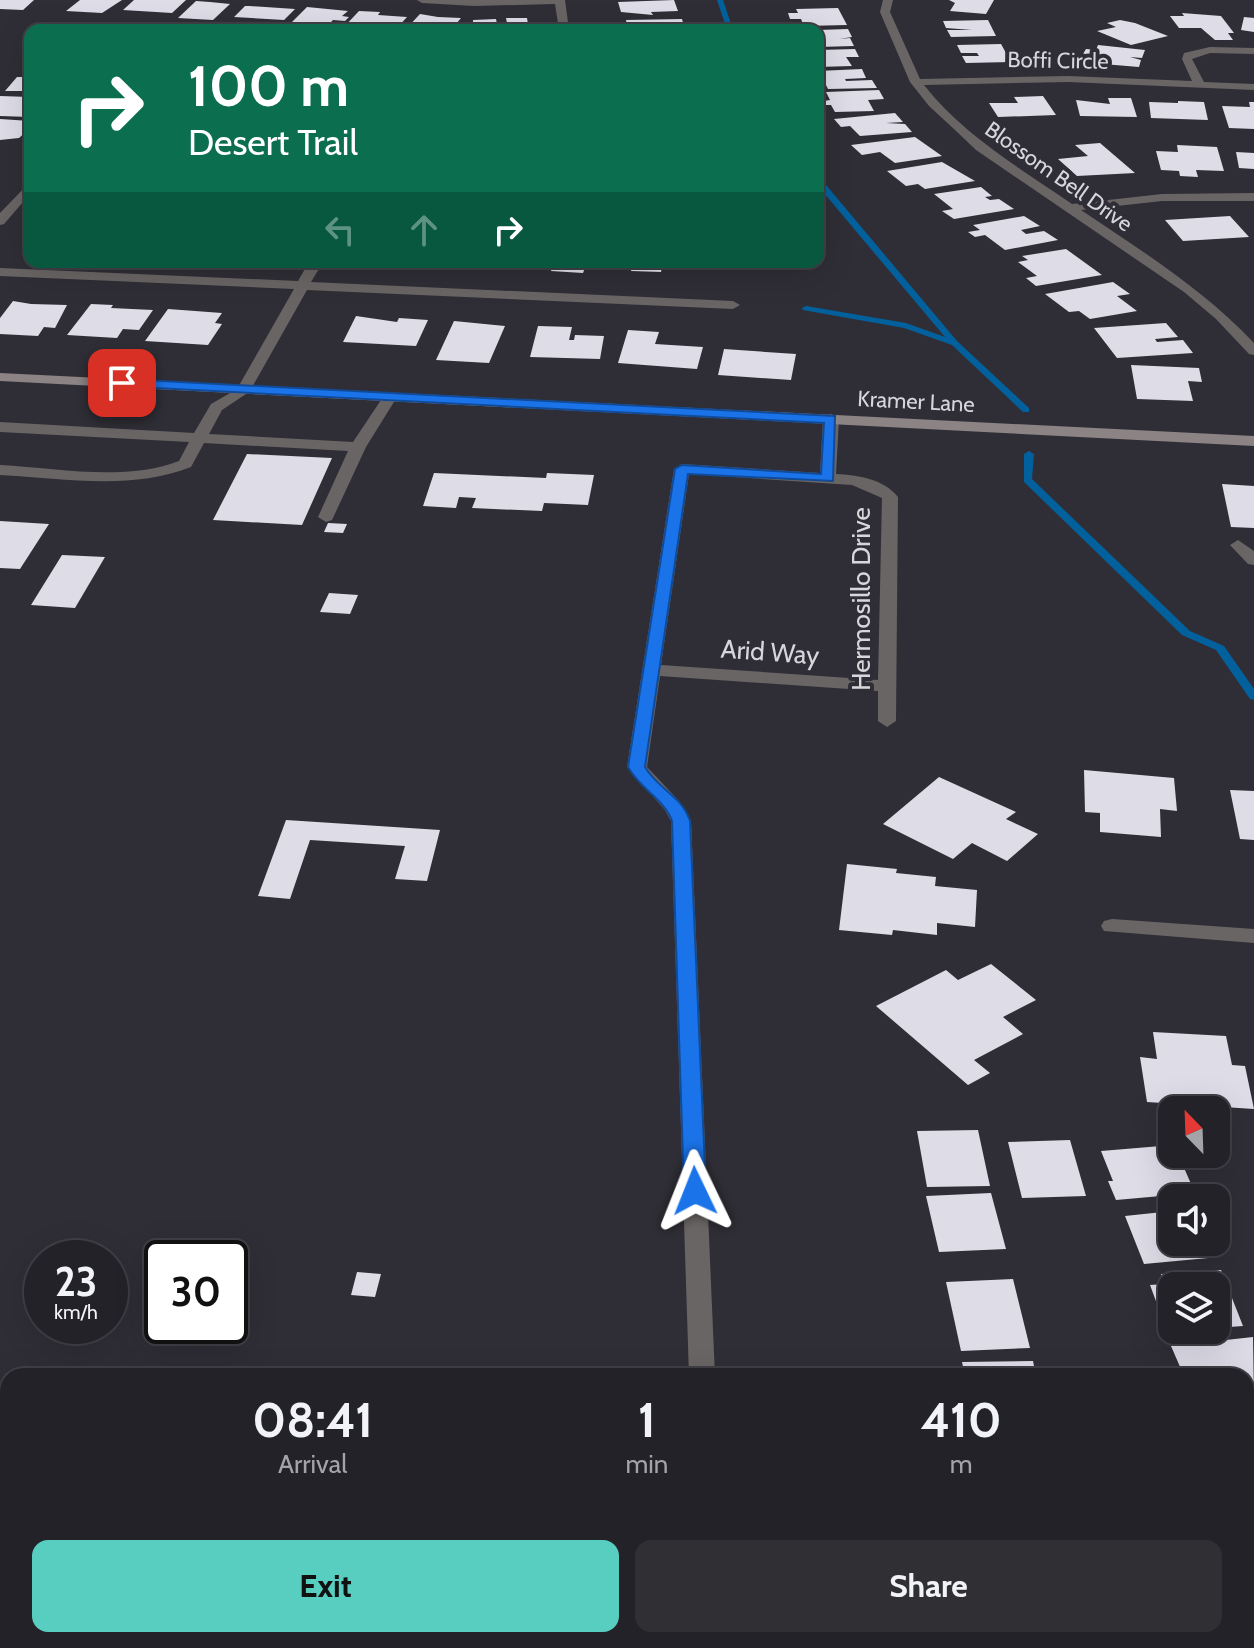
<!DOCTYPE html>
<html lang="en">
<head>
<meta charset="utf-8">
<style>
	:root { --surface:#232228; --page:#2f2f34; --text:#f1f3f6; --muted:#a3a4a8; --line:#403f45; --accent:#58cec0 }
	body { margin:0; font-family:Cabin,sans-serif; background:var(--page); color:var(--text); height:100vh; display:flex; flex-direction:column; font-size:30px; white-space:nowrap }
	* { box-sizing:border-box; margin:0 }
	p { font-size:26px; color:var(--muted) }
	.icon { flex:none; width:44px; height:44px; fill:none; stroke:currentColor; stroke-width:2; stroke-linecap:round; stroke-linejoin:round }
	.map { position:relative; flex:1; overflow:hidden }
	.sheet { position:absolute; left:0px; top:1368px; width:1254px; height:280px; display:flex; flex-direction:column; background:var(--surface); border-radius:24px 24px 0 0; box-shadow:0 8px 32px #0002,0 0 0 2px var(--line) }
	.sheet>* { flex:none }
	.top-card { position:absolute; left:24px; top:24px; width:800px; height:244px; border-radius:16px; box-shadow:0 8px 32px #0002,0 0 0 2px var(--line); background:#0b6e4f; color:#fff; overflow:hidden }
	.needle { width:52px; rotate:337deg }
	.tools { position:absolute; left:1158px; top:1096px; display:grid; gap:16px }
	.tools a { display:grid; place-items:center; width:72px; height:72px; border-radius:16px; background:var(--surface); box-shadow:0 8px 32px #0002,0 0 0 2px var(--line); font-size:40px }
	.speed { position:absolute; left:24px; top:1240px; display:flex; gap:16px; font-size:40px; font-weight:700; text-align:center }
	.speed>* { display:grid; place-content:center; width:104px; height:104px; border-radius:50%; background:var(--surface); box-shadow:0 8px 32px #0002,0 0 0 2px var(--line); line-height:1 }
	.speed small { font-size:20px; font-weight:400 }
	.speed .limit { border:4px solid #111; border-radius:12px; background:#fff; color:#111 }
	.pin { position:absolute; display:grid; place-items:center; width:68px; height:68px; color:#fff; margin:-34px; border-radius:16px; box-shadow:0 4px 12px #0006 }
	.me { position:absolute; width:88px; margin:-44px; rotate:358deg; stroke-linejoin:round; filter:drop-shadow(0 0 6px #0008) }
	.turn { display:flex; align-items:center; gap:28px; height:168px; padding:0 32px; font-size:36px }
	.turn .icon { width:104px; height:104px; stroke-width:2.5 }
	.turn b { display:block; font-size:56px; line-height:68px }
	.lanes { display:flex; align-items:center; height:76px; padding:0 32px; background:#0003; justify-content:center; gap:40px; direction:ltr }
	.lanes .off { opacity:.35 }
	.eta { display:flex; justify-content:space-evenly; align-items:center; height:136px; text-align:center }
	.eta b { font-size:48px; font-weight:700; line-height:56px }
	.primary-button { display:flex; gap:16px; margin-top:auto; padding:16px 32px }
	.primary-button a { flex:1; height:92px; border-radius:16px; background:var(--accent); color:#111; font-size:32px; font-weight:700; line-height:92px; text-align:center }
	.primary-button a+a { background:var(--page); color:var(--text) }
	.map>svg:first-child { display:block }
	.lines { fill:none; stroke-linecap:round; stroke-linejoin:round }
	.stream { fill:#02619d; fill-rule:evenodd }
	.building { fill:#dedce7 }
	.lane { fill:#6a6565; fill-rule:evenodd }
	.street { fill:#6a6565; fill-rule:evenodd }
	.secondary { fill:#8b8384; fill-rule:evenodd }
	.route { fill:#1a73e8; stroke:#114b97; stroke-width:2 }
	.labels { text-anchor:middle; stroke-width:8; stroke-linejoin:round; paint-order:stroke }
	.far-street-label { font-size:22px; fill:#d7d6db; stroke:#2f2e36 }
	.street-label { font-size:26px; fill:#d7d6db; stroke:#2f2e36 }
</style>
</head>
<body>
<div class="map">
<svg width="1254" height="1648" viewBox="0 0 1254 1648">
	<rect width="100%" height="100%" fill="#2f2e36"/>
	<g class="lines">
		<path class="stream" d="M717,0h6l10,30h-6z
			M818,179h3l136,162 72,67v4h-6l-71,-67 -48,-17 -101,-18 -1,-2 4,-2 100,17 39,14 -127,-151z
			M1029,451l5,3 -2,25 158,152 34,15 30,43v11l-4,-1 -34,-49 -34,-15 -158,-153v-28z"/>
	</g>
	<path class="building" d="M0,0h34l-11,10 -23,-1z
		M80,0h42l-20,13 -36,-2z
		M134,0h52l-14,13 -49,-3z
		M674,0l4,11 -27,1 2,3 -32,-3 -3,-10z
		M949,0h45l-8,14 -36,-3 5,-8z
		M196,1l14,1 20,2 -17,16 -35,-2z
		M245,6h4l46,3 -11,11 -50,-3z
		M307,7l41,4 -6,5 7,1 -4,4 -12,-1 -7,7 -37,-2z
		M838,8l9,17 -43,1 -3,-7h-11l-2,-6h10l-2,-4z
		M359,11l21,1 -2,3 29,2 -10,11 -11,2 -43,-2z
		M1182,13l39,3 13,17h-6l5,7h-18l-14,-12h-22l-9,-12h14z
		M420,14l18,3 23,1 -9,11 -47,1z
		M1244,17l10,1v14l-13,-2z
		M506,18h21l2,12h-56v-10l23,-1 1,5 10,-1z
		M682,19l3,11h-57l-2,-10z
		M988,20l8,16 -45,1 -4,-7h25l-26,-2 -3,-7z
		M1120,20l15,3 33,13 -37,9 -34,-14 19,-4 -9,-4z
		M848,29l4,8 -13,2 11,-1 4,8 -36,1v-17z
		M1001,44l10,18 -45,1 -4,-7h17l-2,-3h-16l-4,-8z
		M1098,45l47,5 -3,8 -12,-1 11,3 -2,7 -48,-4 3,-8 -11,-1 3,-5 10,1z
		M855,49l4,8h-13l6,9 -34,1v-17z
		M862,69l4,9 -21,1 1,2 26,-1 5,8 -49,1 -2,-4h-8v-14z
		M17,77h13v14h-25z
		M879,90l5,9 -16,1 6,11 -39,1 -4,-7h-11l-2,-3 12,-2 -4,-8z
		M0,96l30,1v20l-30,-1z
		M1043,96l13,19 -58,2 -9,-14h29l-4,-6z
		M1108,98h23l6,19 -57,-1 -4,-16 34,4z
		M1178,101l26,1 4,18 -57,-2 -2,-16 29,1z
		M1249,102h5v27l-25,-1 -7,-22 28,1z
		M895,113l8,9 -17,1 19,1 7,8 -52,4 -10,-10 -9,1 -7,-8z
		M0,119l30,2v7l-11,10 -19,2z
		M915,137l27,19 -47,7 -15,-11 -18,3 -11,-10z
		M1100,143l35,30 -58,3 -19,-17 30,-3 -13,-11z
		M1177,145l40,2 7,24 -28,-1 2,7 -18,-1 -1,-5 -18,-1 -5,-19 22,1z
		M1236,152l18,1v16l-15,-1z
		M942,162l33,19 -50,8 -7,-5 -12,2 -19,-15z
		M981,187l11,9 -7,1 5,3 9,-1 15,10 -60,10 -12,-8 11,-2 -19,-15z
		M1024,216l16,10 -19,4 5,4 18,-3 14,9 -53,10 -20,-15 -10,2 -7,-5 12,-2 -7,-5z
		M1230,216l19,21 -66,4 -18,-21z
		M1066,249l36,26 -66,11 -10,-8 11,-2 -19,-14 10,-2 -6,-4z
		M421,262h35l-2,5 -34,-2z
		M472,262h69l-2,7 -40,-4 -2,4 -27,-1z
		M554,262h33l-4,11 -32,-2z
		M634,262h29l-2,10 -30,-1z
		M670,262h29l-2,8 -28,-2z
		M724,262h66l1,5 -67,-1z
		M1113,282l17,12 -13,2 20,15 -47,8 -11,-8 -10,1 -24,-18z
		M13,301l18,3 36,1 -12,23 -11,-1 -6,9 -38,-2v-16z
		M91,304l22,1 -2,3 42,2 -14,20 -16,-1 -6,9 -50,-3z
		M168,309l54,4 -7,10 7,1 -14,21 -63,-4z
		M356,316l41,6 2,-4 29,2 -12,26 -73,-4z
		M454,321l51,5 -16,37 -53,-3z
		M1166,323l12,14 -23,2 2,3 26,-2 10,13 -76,5 -23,-30z
		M538,326l34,1 -3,13h5l1,-5 29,1 -4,23 -70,-2z
		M628,330l31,2 -4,12 48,3 -6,22 -79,-6z
		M724,349l72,5 -5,26 -73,-5z
		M1131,365l68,3 3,14 -14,-1 5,20 -56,-2z
		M247,454l85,4 -30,67 -89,-5z
		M434,473l112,5 1,-5 47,2 -6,30 -44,-2 -2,8 -70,-3 4,-10 -17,-1 -3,11 -33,-2z
		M1222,484l32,2v42l-23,-1z
		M0,521l49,3 -29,45 -20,-1z
		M328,523l19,1 -4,9 -19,-1z
		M62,555l43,2 -30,51 -44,-3z
		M329,593l29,2 -8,19 -30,-2z
		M1084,770l90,8 3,33 -17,-2 1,28 -61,-5v-19l-15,-1z
		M939,777l77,35 -10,7 32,15 -31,27 -35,-18 -19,16 -70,-35z
		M1230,790l24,1v49l-14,-1z
		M286,820l154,10 -13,51 -32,-2 10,-33 -95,-6 -20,59 -32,-3z
		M847,864l50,5 -1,4 40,4 -1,9 42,4 -2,37 -38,-4v12l-44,-5 -1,5 -53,-5z
		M991,964l45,36 -33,17 20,17 -49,26 16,13 -22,12 -92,-79 70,-36 12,10z
		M1153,1032l73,4 6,29 13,1 9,43 -107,-7 -7,-45 17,2z
		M978,1130l12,56 -63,1 -10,-56z
		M1070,1140l16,56 -64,2 -14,-56z
		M1161,1146l3,6 14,2 17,39 -79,7 -8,-19h5l-12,-30z
		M991,1193l15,56 -67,3 -13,-56z
		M1172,1211v31h40l7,15 -75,7 -19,-48z
		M1221,1270l22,56 -27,2v-42h-44v45h-5l-17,-46 14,-1 -3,-10z
		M357,1272l24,2 -6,23 -24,-2z
		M1013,1279l17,69 -69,3 -15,-69z
		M1253,1337l1,62 -8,1v-24h-62l-13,-30z
		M1033,1361l3,15h-71l-3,-14z
		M0,1417l8,2v131l-8,-2z
		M1017,1640h95l2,8h-95z"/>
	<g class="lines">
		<path class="lane" d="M244,385l5,1v6l-27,18 -13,24 144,8 32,-48 5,-1 7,4 -31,50 -34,73 -6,2 -8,-5 30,-66 -144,-8 -13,24c-61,24 -128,11 -191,8v-10c58,3 124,17 179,-4l10,-19 -189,-10v-10l194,11 17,-29z
			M1238,540l16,11v14l-6,-1 -18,-19z"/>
		<path class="street" d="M417,0h148l4,30h-10l-4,-26 -81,2 -52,-3z
			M883,0h10l-3,12 30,67 148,-3 124,5 -10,-22 2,-6 26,-6 44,1v6l-44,-1 -18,6 12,23 50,2v6l-186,-8 -144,3c40,51 96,83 148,119l90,-10 92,-1v8h-92l-81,9c61,41 122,79 173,133v12l-5,-1 -33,-35 -32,-27 -208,-142 -22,-21 -25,-23 -19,-24 -30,-70z
			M30,182v12l-26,30 -4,1v-12z
			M309,262h14l-12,20 422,19 7,4 -7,4 -426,-19 -56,99 -7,4 -7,-4 57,-100 -294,-13v-8l298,13z
			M831,414l8,5 -3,55c22,1 48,5 62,23l-2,224 -9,6 -9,-6v-30l-218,-15 -13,91 32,34 12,20 24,555h-26l-18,-555 -6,-11 -38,-43 47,-298 8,-5 138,9 3,-54zM689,474l163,11 30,13 -4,182 -217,-15z
			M1112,919l142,10v14l-150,-12 -3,-5 3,-5z
			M696,1640h30l1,8h-30z"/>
		<path class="secondary" d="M0,373l1254,63v10l-1254,-65z"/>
	</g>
	<path class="route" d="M122,379l713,37 -2,65 -145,-7 -43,293c13,22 37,29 45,54l16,370 -3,6 -8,3 -8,-3 -3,-6 -12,-370c-7,-21 -32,-32 -44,-54l47,-298 7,-4 139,9 3,-51 -707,-37 -2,-3z"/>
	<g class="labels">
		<g class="far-street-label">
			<text transform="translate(1058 60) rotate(1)" y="8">Boffi Circle</text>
			<text transform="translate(1059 176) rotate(35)" y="8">Blossom Bell Drive</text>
			<text transform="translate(916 401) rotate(3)" y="8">Kramer Lane</text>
		</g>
		<g class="street-label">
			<text transform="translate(861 599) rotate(-90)" y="9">Hermosillo Drive</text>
			<text transform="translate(770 652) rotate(4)" y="9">Arid Way</text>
		</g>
	</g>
</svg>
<div class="tools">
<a><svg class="needle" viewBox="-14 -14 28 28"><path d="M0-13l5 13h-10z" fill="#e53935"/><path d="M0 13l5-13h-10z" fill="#a3a4a8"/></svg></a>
<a><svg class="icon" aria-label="sound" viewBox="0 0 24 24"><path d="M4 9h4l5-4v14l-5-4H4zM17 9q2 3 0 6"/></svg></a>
<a><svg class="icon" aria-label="layers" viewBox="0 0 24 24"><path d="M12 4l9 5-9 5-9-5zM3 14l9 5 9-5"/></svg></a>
</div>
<div class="speed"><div>23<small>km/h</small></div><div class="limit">30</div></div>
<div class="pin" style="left:122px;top:383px;background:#d93025"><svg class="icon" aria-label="arrive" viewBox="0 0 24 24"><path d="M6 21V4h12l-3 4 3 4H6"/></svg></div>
<svg class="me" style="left:695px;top:1191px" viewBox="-20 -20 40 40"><path d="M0-17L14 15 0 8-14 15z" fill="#1a73e8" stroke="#fff" stroke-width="4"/></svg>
<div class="top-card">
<div class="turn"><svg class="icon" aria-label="right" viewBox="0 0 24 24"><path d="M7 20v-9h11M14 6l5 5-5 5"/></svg><div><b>100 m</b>Desert Trail</div></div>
<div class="lanes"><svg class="icon off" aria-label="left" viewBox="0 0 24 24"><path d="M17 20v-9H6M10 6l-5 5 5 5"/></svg><svg class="icon off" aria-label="ahead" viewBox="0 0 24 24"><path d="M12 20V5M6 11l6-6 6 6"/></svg><svg class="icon" aria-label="right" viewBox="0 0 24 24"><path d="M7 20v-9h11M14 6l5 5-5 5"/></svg></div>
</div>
<section class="sheet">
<div class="eta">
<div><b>08:41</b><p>Arrival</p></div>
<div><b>1</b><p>min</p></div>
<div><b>410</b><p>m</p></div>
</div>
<div class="primary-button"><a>Exit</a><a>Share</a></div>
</section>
</div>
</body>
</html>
